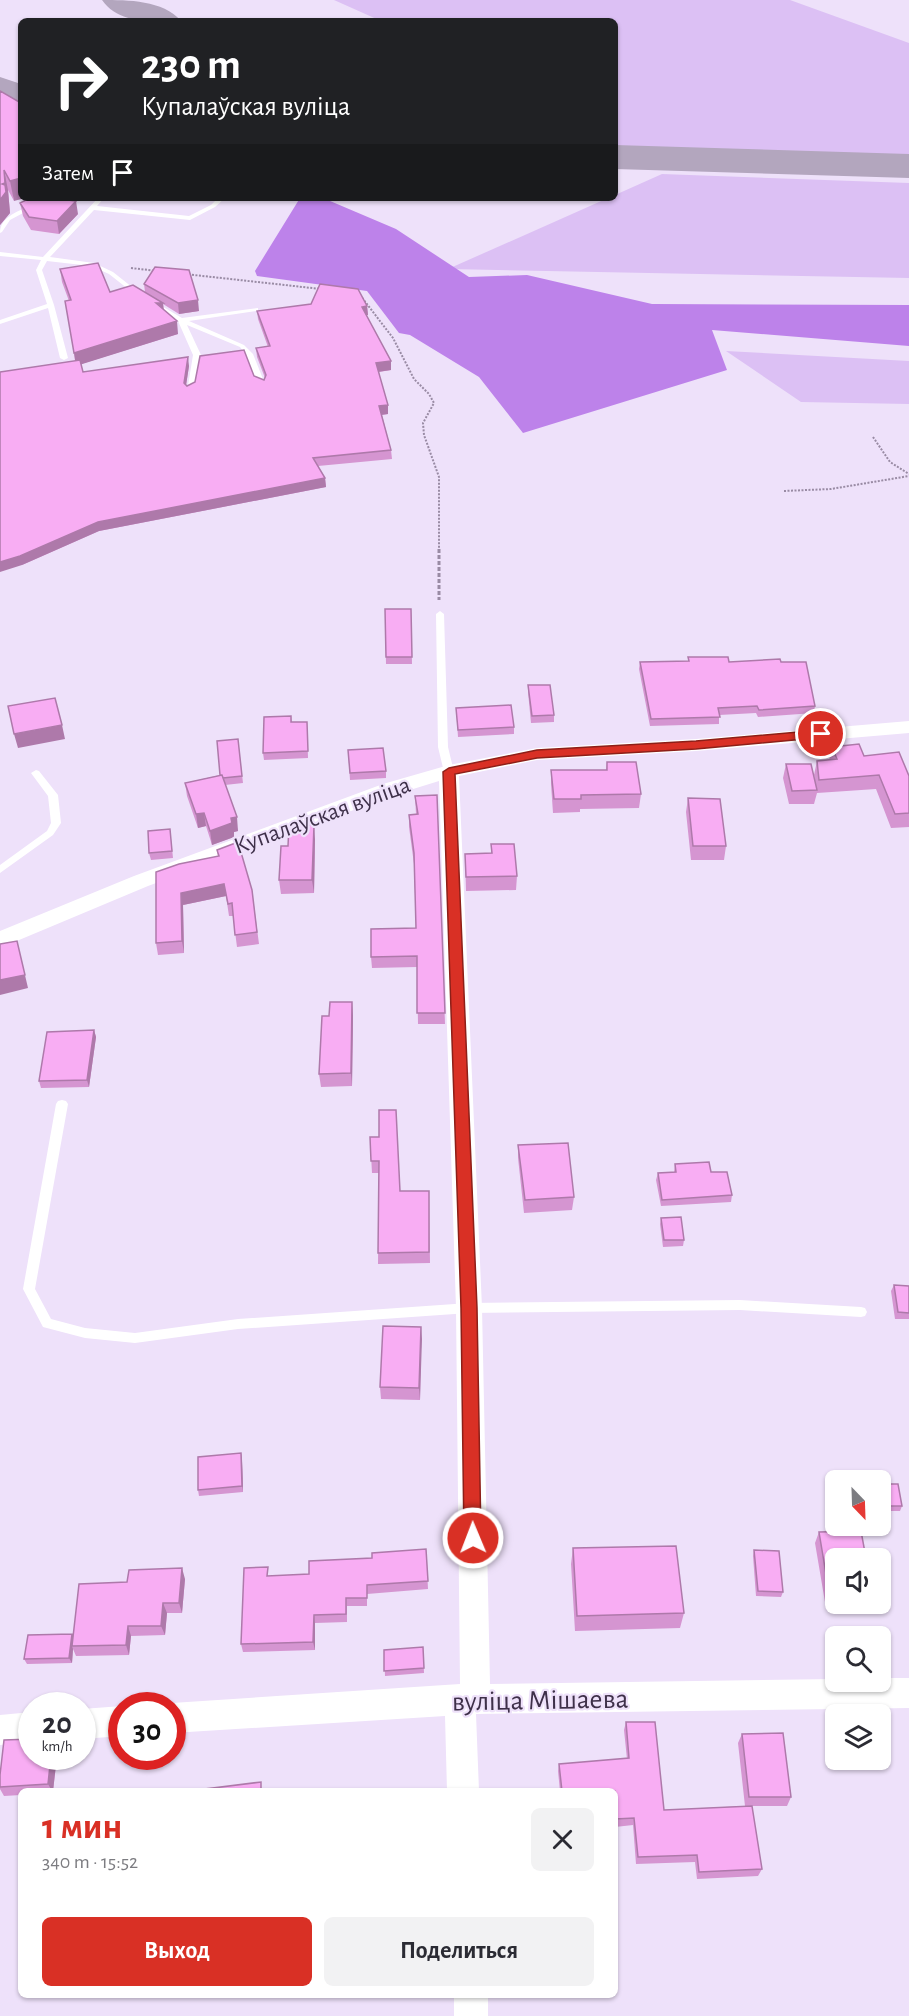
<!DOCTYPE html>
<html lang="ru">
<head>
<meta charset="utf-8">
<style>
	:root { --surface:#fff; --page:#f2f2f3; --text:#2b2b33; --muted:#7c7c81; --accent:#d93025 }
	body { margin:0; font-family:"Alegreya Sans",sans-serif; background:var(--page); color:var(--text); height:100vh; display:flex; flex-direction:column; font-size:22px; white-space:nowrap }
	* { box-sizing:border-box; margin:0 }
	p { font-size:20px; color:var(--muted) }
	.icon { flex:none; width:33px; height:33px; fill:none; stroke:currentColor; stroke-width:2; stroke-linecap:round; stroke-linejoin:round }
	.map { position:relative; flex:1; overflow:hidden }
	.sheet { position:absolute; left:18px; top:1788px; width:600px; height:210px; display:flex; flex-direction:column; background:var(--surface); border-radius:9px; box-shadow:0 2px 4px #0004 }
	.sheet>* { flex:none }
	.top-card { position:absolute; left:18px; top:18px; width:600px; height:183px; border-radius:9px; box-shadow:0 2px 4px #0004; background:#202124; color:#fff; overflow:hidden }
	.needle { width:39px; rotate:157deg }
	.tools { position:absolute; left:825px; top:1470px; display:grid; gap:12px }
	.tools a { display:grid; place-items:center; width:66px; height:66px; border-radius:9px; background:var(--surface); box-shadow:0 2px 4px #0004; font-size:30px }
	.speed { position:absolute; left:18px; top:1692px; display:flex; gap:12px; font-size:30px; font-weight:700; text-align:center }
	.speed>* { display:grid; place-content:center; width:78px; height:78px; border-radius:50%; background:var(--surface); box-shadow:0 2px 4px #0004; line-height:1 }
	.speed small { font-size:15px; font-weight:400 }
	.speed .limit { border:9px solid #d22; background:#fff; color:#111 }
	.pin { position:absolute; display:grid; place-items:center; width:51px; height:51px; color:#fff; margin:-26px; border:3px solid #fff; border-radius:50%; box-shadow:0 2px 6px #0007 }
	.me { position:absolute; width:66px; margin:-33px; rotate:359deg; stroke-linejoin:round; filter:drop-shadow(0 0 4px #0008) }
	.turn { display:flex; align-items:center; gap:21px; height:126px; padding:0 24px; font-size:27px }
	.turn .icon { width:78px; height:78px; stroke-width:2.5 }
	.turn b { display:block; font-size:42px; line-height:51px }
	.then { display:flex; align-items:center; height:57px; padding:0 24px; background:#0003; gap:12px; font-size:22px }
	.round { display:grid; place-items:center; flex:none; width:63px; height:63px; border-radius:9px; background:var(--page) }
	.overview { display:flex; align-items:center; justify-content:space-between; height:102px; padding:0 24px }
	h1 { font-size:36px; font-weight:700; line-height:45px; color:var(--accent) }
	.cta { display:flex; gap:12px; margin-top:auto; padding:12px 24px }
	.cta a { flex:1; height:69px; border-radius:9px; background:var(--accent); color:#fff; font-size:24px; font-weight:700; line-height:69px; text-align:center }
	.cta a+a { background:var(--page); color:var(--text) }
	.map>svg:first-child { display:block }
	.green { fill:#dcc0f4 }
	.forest { fill:#bd82ea }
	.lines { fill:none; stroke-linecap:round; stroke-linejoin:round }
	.taxiway { fill:#b3a6be; fill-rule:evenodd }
	.path-far1 { stroke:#998ba4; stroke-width:2; stroke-dasharray:2 1.5; stroke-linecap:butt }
	.path { stroke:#998ba4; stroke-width:3; stroke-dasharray:4 2; stroke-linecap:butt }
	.lane { fill:#fff; fill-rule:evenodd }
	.street { fill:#fff; fill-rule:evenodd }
	.wall { fill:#d595d1 }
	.shaded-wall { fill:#ae79aa }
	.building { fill:#f8adf3; stroke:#ae79aa; stroke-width:1.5 }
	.route { fill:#d93025; stroke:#8d1f18; stroke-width:1.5 }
	.labels { text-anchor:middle; stroke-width:4.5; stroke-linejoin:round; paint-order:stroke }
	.street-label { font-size:24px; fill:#3e3049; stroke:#eee1fa }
	.near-street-label { font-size:28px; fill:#3e3049; stroke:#eee1fa }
</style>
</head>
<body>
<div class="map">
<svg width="909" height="2016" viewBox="0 0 909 2016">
	<rect width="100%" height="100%" fill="#eee1fa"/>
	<path class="green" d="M334,0h456l119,43v114l-293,-8 -1,-128h-234z
		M662,174l247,9v95l-461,-9 160,-71h7v-3z
		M726,351l183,10v43l-108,-2z"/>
	<path class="forest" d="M300,198h23l73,31 73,48 58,-2 125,29 257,1v41l-197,-16 15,40 -204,63 -44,-56 -69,-42 -11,-2 -32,-42 -110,-15 -2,-5z"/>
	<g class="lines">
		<path class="taxiway" d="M102,0c26,0 61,0 79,21 -27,0 -62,4 -79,-21z
			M0,77l21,7v27l-21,-7z
			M615,145l294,9v24l-294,-9z"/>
		<path class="path-far1" d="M131,268l26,3
			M185,274l136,15
			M360,295l33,43 21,41 15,15 5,9 -11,20 1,12 15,42v74
			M873,437l17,25 19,12
			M784,491l47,-2 78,-13"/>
		<path class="path" d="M439,549v51"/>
		<path class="lane" d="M98,198h6l-7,8 92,10 22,-11 7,-7h7l-10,9 -25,13 -96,-10 -44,47 44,6 19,9 29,23 -5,1 -28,-22 -18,-8 -44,-5 -5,9 12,35 14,53 -4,2 -4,-2 -12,-50 -48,16v-4l47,-16 -11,-34 5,-10 -41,-4v-4l43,5z
			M33,204l5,1 -28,15 -8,12 -2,1c0,-17 20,-22 33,-29z
			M151,302h4l27,16 76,-10v2l-2,1 -67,10 55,24 9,9 12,30 -1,2 -7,-2 -11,-29 -6,-8 -53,-22 14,30 -7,35 -7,2 6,-37 -15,-34 -27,-17z
			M440,611l4,3 4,133 6,25 -5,3 -5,-3 -6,-25 -2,-133z
			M36,770l3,1 19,24 3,28 -8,12 -53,38v-8l47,-34 4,-8 -3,-27 -17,-23z
			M62,1100l4,1 2,3 -33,185 16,30 34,9 50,5 103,-14 231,-16 271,-3 121,7 4,1 2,4 -2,4 -4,1 -121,-7 -271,3 -231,16 -103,14 -50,-5 -42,-11 -20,-38 33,-185 2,-3z"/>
		<path class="street" d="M909,721v12l-213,18 -159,9 -78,16 23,532 8,376 346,-5v3h44v-4h29v30l-433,6 3,77h-32l-2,-75 -273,17v-27h-7l7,-3 288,-19 -4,-376 -17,-527 -42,13 -249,92 -148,62v-17l134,-55 249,-92 66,-19 88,-17 159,-9z
			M122,1706v30l-40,3v-30z
			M32,1712v30l-32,3v-30z
			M454,1995h34v21h-34z"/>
	</g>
	<path class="wall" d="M0,91l14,110 -6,-11 2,23 -10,12z
		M20,203l58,11 -19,20 -28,-4 -8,-14z
		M60,269l50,23h35l-1,-8 55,27 -20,3 -16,-10 1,6 14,24 -97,30 2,8 106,-6 -3,19 1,1 67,-10 10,4 1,-2 -8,-21 -1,-9 12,-1 -10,-28 -1,-8 110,-5 1,9h-2l25,46v9l-12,2 9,42 -6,1 9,35 1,9 -74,7 7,12 1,9 -227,44 -77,34 53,-204 -6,-60 -7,-19z
		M385,609h26l1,55h-26z
		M688,657l41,5h52l34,44 -1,7 -56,4 -2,-4 -37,2v9l-69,2 -11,-57 1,-7 48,-1z
		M528,685l26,30v7l-23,1 -3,-31z
		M456,708l58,19v7l-56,3z
		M291,716l1,6h15l1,36 -44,2 -1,-7z
		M238,739l5,44 -18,2 13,46 -4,1v5l-22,8 -6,-19 -8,2 -11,-32 -2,-13 35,-8z
		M832,747l32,9 45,20v51l-18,1 -15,-39 -59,4 -3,11h-25l-6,-26 3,-14 29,16 -1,-5 3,-14 12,-1z
		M348,750l38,21v7l-36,2z
		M607,762l34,32 -2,14 -59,1v3l-27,1 -2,-29v-14h55z
		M437,795l8,229h-27l-1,-57 -45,1 -1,-11 45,-29 -2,-64 -5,-37v-12l7,-1 -1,-18z
		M688,798l38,48 -2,14h-33l-5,-48z
		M170,829l3,29 -22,2 -2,-7z
		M315,839l-1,54 -33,1 -2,-14 9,-34z
		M491,844l26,32 -1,14 -50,1 -1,-37 26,-1z
		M217,850l35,40 7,54 -22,3 -4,-31h-4l-3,-20 -43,9 1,48 -26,2 -2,-12 62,-86z
		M352,1002l1,14 -1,70 -31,1 -2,-13z
		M94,1030l2,7 -7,50 -48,1 -2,-7z
		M370,1137l30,54h29l1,72 -52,1 1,-91h-7z
		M518,1145l56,52 -2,13 -48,3 -6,-55z
		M675,1164l36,8 21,23 -1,7 -70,4 -5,-26 2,-7 16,-1z
		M661,1218l23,22 -1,6 -20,1 -3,-23z
		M894,1285l15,1v33h-14l-4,-28z
		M421,1327l-1,73 -39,-1 -1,-12z
		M241,1453l1,6 1,33 -44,4 -1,-6z
		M880,1484l22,22 -2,5h-20z
		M819,1532l17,26v46h33l-1,4h-42l-11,-65z
		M573,1548l111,65 -4,15 -105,3 -4,-67z
		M426,1549l2,40 -61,5v12h-20v16l-32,1v27l-72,2 -2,-8 28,-68 40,-2 63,-16z
		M754,1550l29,42 -2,5 -25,-1 -3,-40z
		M185,1579l-3,34h-15l-2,22 -34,1 -2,19 -53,1 -3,-7 -1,14 -45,1 -3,-5 48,-25 1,3 54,-55z
		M423,1647l1,26 -39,3 -1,-26z
		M626,1722l38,88 81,-4 -7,-63 4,-9 49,63 -4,9h-35l10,63 -4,7 -61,3 -2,-17 -59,2 -3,-39 -18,2v-36h-55l-2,-20 1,-7 68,-5 -3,-29z
		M32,1756h25l-4,35h-32v4l-17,1 -4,-7v-14z"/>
	<path class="shaded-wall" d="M4,170l4,20 2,23 -10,12v-25z
		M21,178v20h4l-11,3 -4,-20z
		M76,201l2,13 -19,20 -2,-13z
		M198,300l1,11 -20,3 -1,-11z
		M156,303h7l1,12z
		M367,306l1,9 -6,1v-9z
		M177,321l1,13 -102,32 -2,-13z
		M188,357l1,9 -4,26 -1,-9z
		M391,361v9l-14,2 -1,-9z
		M388,405v9l-8,1 -1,-9z
		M325,478l1,9 -227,44 -77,34 -22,7v-10l98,-40z
		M62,725l3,14 -47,9 -4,-14z
		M204,813l2,13 -8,2 -2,-14z
		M237,817l1,14 -4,1v5l-22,8 -2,-14 21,-13z
		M314,825l1,14 -1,54 -2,-13z
		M224,884l2,12 -43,9 1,48 -2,-12 -1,-48z
		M17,941l11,47 -28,7v-15z
		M352,1002l1,14 -1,70 -1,-13z
		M94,1030l2,7 -7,50 -2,-7z
		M421,1327l1,12 -2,61 -1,-12z
		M241,1453l1,6 1,33 -1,-6z
		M182,1568l3,11 -3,34 -3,-10z
		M163,1603l4,10 -2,22 -4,-9z
		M314,1615l1,8v27l-2,-8z
		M128,1626l3,10 -2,19 -3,-10z
		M72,1634l2,6 -2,6 1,3 -1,14 -3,-5z
		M51,1756h6l-4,35h-1l-4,-7z"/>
	<path class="building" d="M0,91l21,12v75l-11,3 -6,-11 1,13 -3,1 3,1 1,7 -6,8z
		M30,198h20l26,3 -19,20 -28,-4 -9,-14z
		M98,263l12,29 23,-7 30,18h-7l21,18 -103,32 -9,-52 6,-1 -11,-31z
		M155,267l34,3 9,30 -20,3 -34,-19z
		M320,284l38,5 9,17 -5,1 29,54 -15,2 12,42 -9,1 12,44 -78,8 12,20 -227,44 -78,34 -20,6v-190l80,-12 3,12 105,-15 -4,26 3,3 8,-4 5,-26 44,-6 10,26 10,4 2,-5 -10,-27 14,-2 -13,-35 54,-7z
		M385,609h26l1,48h-26z
		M688,657h40l1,5 51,-3 1,3h25l9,44 -56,4 -2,-4 -39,2 2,9 -69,2 -11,-57 49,-1z
		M528,685h22l4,30 -22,1z
		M55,698l7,27 -48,9 -6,-28z
		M511,705l3,22 -56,3 -2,-22z
		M291,716v6h16l1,29 -45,2 1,-36z
		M238,739l4,37 -19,2 -1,-3h-2l-3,-34z
		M859,744l5,12 35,-4 10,24v37l-14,1 -16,-39 -60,5 -2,-19 20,-2 -5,-12z
		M383,748l3,23 -36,2 -2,-23z
		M607,762h29l5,32 -60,1v4h-27l-3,-29h56z
		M786,764h25l6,26 -25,1z
		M222,775l15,42 -6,1 1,5 -22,8 -6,-18 -8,1 -11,-31z
		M437,795l8,218h-28v-57l-46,1v-28l45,-1 -2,-75 -5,-38 9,-1 -3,-18z
		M688,798l32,1 6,47h-33z
		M289,825h25l-2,55h-33l2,-34h7z
		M170,829l2,22 -23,2 -1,-22z
		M238,842l14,48 5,42 -22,3 -3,-32 -4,1 -4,-20 -43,9 1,48 -26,2v-71l23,-8 40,-8 -2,-6z
		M491,844h23l3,32 -51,1 -1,-23 27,-1z
		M17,941l8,34 -25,5v-36z
		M330,1002h22l-1,71 -32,1 3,-58h7z
		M94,1030l-7,50 -48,1 8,-49z
		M379,1110h17l4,81h29v61l-51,1 1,-92h-8l-1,-24h9z
		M568,1143l6,54 -49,3 -7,-55z
		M709,1162l2,10h16l5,23 -70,5 -4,-27 18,-1 -1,-8z
		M681,1217l3,23h-20l-3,-22z
		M894,1285l15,1v27l-11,-1z
		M383,1326l38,1 -2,61 -39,-1z
		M241,1453l1,33 -44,4v-33z
		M880,1484h18l4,22h-21z
		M861,1531l5,27h-30v40h-6l-11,-66z
		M676,1546l8,67 -107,3 -4,-68z
		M426,1549l2,32 -61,4v13h-21v16l-32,1 -1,27 -72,2 3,-76 24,-1 -1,9 42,-2v-13l63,-3v-5z
		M754,1550l25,1 4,41 -25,-1z
		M182,1568l-3,35h-16l-2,23h-33l-2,19 -54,1 7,-62 48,-2 2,-12z
		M72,1634l-3,24 -45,1 4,-24z
		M423,1647l1,21 -40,3v-21z
		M626,1722h29l9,88 88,-4 10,63 -63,3 -2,-17 -59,2 -4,-39 -19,1v-28h-53l-3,-27 70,-6z
		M783,1733l8,64h-42l-7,-63z
		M32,1739v17h19l-3,28 -48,3v-12l4,-35z
		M261,1782v9h-56v-2z"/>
	<path class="route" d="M821,730l6,4 -1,3 -130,12 -159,9 -82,16 22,534 4,230 -2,6 -6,2 -6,-2 -3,-6 -3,-230 -18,-536 6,-4 88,-18 159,-9z"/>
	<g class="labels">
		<g class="street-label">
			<text transform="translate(322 815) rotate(-20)" y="8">Купалаўская вуліца</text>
		</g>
		<g class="near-street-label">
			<text transform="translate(540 1699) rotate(-1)" y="10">вуліца Мішаева</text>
		</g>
	</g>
</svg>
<div class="tools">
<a><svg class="needle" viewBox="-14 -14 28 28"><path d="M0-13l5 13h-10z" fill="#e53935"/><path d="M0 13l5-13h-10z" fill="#7c7c81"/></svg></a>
<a><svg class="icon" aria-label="sound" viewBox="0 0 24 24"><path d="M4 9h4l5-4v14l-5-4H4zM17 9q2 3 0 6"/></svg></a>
<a><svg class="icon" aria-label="search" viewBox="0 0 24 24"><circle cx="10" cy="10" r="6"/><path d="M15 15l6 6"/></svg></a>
<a><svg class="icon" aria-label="layers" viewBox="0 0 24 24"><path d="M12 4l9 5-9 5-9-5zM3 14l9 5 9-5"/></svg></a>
</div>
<div class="speed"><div>20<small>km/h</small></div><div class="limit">30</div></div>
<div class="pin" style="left:821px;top:734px;background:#d93025"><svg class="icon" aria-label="arrive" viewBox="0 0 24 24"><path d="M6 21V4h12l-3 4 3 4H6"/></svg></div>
<svg class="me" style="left:473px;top:1538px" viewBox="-20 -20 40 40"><circle r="17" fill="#d93025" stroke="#fff" stroke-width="3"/><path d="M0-11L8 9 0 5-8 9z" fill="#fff"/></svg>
<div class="top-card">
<div class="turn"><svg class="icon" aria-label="right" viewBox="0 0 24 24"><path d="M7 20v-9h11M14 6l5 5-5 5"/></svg><div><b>230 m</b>Купалаўская вуліца</div></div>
<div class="then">Затем<svg class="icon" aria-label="arrive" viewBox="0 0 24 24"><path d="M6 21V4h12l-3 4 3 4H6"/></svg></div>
</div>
<section class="sheet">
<div class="overview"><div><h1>1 мин</h1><p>340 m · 15:52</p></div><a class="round"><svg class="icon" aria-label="close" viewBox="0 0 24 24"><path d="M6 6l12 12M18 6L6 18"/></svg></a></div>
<div class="cta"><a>Выход</a><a>Поделиться</a></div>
</section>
</div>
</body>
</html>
